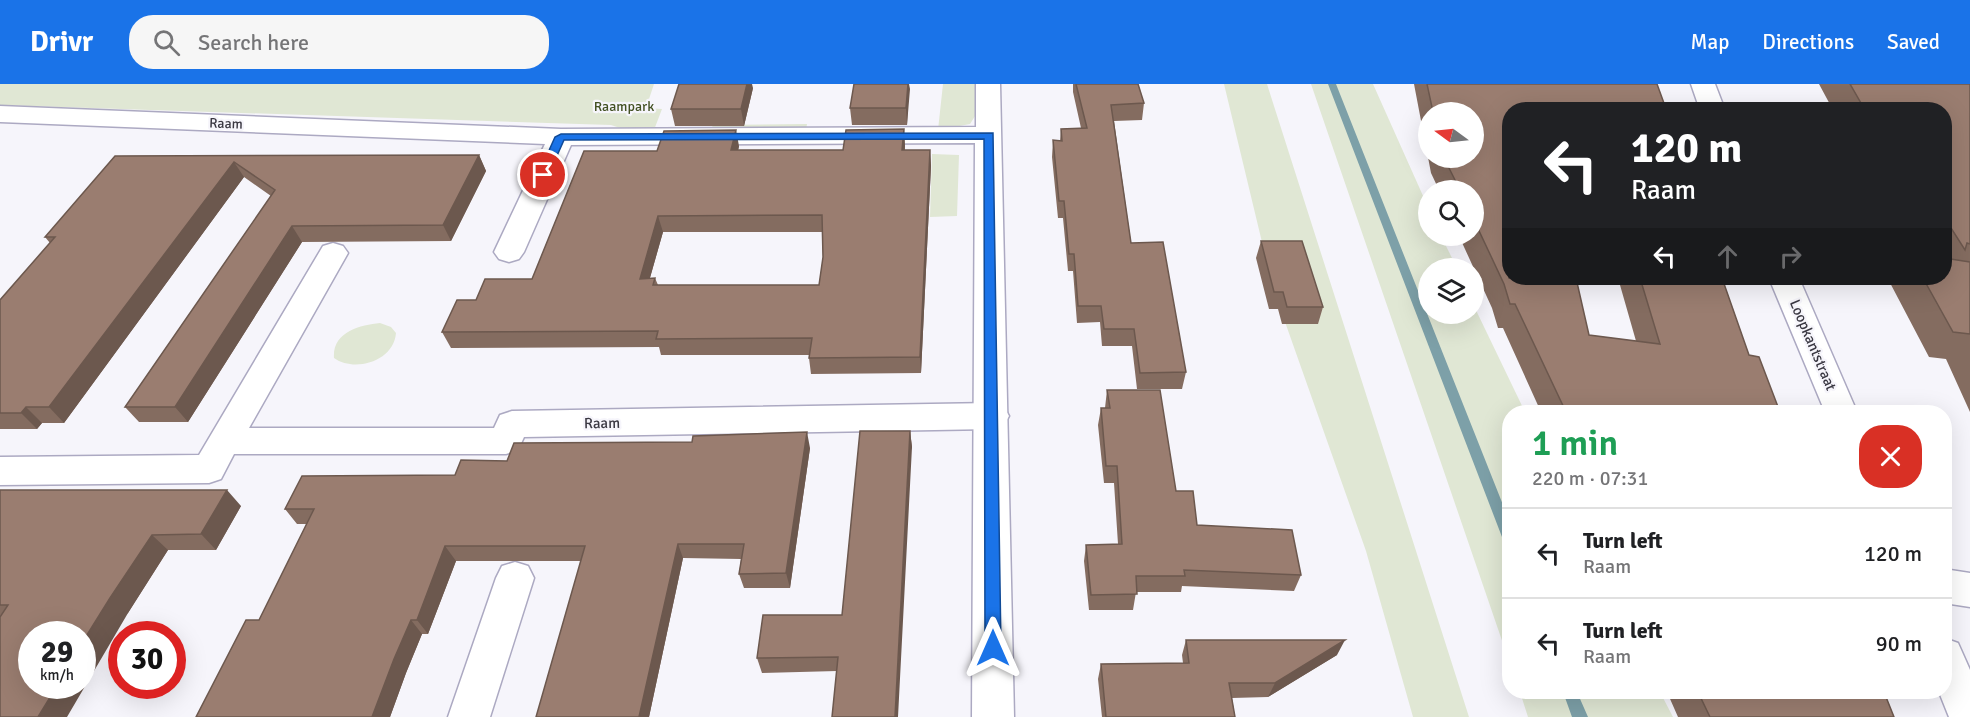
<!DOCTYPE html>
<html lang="en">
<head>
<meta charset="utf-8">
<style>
	:root { --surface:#fff; --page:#f6f6f6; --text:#202124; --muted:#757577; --line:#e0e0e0; --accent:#1a73e8 }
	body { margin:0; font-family:Signika,sans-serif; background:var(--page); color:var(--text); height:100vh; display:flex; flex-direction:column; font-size:22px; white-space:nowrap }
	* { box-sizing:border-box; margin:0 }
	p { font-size:20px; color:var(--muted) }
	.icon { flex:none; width:33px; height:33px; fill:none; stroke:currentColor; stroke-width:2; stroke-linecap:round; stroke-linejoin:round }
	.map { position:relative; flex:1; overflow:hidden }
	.sheet { position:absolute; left:1502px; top:321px; width:450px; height:294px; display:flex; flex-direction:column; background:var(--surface); border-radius:24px; box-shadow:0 6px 24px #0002 }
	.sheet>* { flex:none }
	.guide { position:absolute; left:1502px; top:18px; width:450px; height:183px; border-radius:24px; box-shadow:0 6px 24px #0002; background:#202124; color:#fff; overflow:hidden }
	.needle { width:39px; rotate:285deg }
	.tools { position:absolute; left:1418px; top:18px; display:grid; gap:12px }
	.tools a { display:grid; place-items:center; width:66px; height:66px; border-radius:50%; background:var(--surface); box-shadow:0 6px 24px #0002; font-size:30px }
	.speed { position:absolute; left:18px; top:537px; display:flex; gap:12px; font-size:30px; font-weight:700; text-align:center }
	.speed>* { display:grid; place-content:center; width:78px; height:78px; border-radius:50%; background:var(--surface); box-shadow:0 6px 24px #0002; line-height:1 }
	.speed small { font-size:15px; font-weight:400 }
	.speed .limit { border:9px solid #d22; background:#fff; color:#111 }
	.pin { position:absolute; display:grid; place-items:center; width:51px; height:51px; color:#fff; margin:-26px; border:3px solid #fff; border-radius:50%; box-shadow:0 2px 6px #0007 }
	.me { position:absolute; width:66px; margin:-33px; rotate:0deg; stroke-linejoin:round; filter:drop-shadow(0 0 4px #0008) }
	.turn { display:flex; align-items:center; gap:21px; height:126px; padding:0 30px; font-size:27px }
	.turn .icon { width:78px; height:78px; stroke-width:2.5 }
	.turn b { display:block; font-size:42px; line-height:51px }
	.lanes { display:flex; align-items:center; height:57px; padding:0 30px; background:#0003; justify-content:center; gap:30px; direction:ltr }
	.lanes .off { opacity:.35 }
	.round { display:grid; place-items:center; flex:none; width:63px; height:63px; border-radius:24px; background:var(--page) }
	.headline { display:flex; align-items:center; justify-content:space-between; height:102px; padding:0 30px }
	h1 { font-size:36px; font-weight:600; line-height:45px; color:#1e9e55 }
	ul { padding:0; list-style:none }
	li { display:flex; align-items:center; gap:18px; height:90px; padding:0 30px; border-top:2px solid var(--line) }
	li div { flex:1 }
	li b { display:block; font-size:22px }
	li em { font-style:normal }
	header { display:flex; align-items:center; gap:36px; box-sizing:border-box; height:84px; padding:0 30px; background:var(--accent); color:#fff }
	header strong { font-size:28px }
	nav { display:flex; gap:33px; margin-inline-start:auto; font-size:21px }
	.search { width:420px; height:54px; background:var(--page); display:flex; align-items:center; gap:15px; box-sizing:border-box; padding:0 21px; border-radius:24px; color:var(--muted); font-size:22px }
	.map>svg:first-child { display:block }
	.green { fill:#e0e7d4 }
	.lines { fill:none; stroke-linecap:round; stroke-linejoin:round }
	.stream { fill:#7da0a8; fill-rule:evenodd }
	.pedestrian-casing { stroke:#aca9c2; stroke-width:3 }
	.minor-casing { stroke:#aca9c2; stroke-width:3 }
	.tertiary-casing { stroke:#aca9c2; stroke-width:3 }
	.pedestrian { fill:#fff; fill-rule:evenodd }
	.minor { fill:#fff; fill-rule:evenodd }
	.tertiary { fill:#fff; fill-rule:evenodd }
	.wall { fill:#846c60; fill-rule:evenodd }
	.shaded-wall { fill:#6c584e }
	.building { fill:#9a7d70; stroke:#6c584e; stroke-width:1.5; fill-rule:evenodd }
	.route { fill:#1a73e8; stroke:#114b97; stroke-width:1.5 }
	.labels { text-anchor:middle; stroke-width:4.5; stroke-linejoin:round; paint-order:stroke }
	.far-park-label { font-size:14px; fill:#435123; stroke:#f6f5fb }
	.far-street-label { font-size:14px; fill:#3a3842; stroke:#f6f5fb }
	.street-label { font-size:15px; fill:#3a3842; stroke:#f6f5fb }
</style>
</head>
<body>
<header>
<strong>Drivr</strong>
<div class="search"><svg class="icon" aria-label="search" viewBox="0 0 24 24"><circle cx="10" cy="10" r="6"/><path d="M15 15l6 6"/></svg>Search here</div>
<nav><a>Map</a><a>Directions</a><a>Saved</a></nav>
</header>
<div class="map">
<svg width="1970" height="633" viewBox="0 0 1970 633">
	<rect width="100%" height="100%" fill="#f6f5fb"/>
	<path class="green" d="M0,0h654l-8,24 16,1 -8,21h-28l-15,-5 -611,-20z
		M943,0h34v29l-7,11 -32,6z
		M1224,0h43l202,633h-56l-47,-166 -93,-263z
		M1311,0h62l55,123v29h13l16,32h-29v46h45v-10l52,108h-16v249z
		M807,40l-1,6h-95l2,-5z
		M932,70l27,1 -2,61 -27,1z
		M380,239l11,4 5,6c-2,28 -41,40 -62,25 -2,-26 26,-33 46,-35z
		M1520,608h140l13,25h-145z"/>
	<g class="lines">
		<path class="stream" d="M1328,0h8l173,436v23l-5,-2 -2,-4z
			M1563,608h14l11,25h-16z"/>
		<defs>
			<path id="pedestrian" d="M333,159l10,3 5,7 -99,175h245l6,-13 12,-4 480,-8 12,4 5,9 -5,9 -12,4 -468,8 -6,13 -12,4h-272l-13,25 -12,4 -209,2v-28l199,-2 124,-209z"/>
			<path id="minor" d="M976,0h24l14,633h-42l3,-574 -404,2 -47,107 -5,7 -10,3 -10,-3 -5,-7 51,-108 -545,-22v-16l561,23 415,-2z
				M515,478l13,4 6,12 -44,139h-42l48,-139 6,-12z
				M1944,485l26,4v34l-26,-4z"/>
			<path id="tertiary" d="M1691,0h24l10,26h-25z
				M1769,194h30l58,134h-32z
				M1944,554l14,5 12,27v47h-21l-10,-25h5z"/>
		</defs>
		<use href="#pedestrian" class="pedestrian-casing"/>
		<use href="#minor" class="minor-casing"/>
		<use href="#tertiary" class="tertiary-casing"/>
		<use href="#pedestrian" class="pedestrian"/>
		<use href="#minor" class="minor"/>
		<use href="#tertiary" class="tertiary"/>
	</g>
	<path class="wall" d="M854,0h55l-2,41h-55l-2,-17z
		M1073,0h65l6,19 -2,17 -28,1 17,122 55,129 -4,17h-45l-5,-43h-30l-2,-24 -23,1 -4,-52h-5l-5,-53h-5l-6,-61 1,-17 7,1 1,-12 20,-1 -8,-36z
		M1414,0h243l-148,26 80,225 47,6 -18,-63h104l27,77 31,57h-239l-38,-84h-5l-6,-20 -33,-72h14v-46h-34l-8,-17zM1428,28h45v46h-45z
		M1819,0h151v328l-24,-53 -17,-2 -41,-78 2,-1h54v-168h-111z
		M753,4l-9,38h-69l-4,-17z
		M904,45l1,21h25l1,16 -10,207 -110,1 -2,-16v-3h-148l-2,-8 -208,1 -9,-16 34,-32 56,-21 125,-128 82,-5 -1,4h105zM663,148h159l1,25 -4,28h-161l-3,-7h-5z
		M479,71l7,16 -35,70 -149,1 -114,180h-49l-14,-15 146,-211 -27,-19 -180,246h-22l-5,6h-37v-129l50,-57 -5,-6 70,-81z
		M1261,157l62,66 -5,17h-36l-4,-15h-9l-13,-51z
		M1107,306l69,101 21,34 104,50 -7,16 -112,-5 -1,6h-45l-3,18h-44l-5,-49 2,-16 32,-1 -4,-61h-10l-6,-58 3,-17h4z
		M910,347l2,16 -75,224 -75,2 -5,-15 85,-43z
		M810,364l-20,140h-46l-5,-14 2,-15 -58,-1 -34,159h-113l45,-156h-125l-28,73h-6l-16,39 -16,44h-194l63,-97 48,-96h-10l-12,-15 170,-34 52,-14z
		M0,406l241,16 -25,44h-48l-40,63 -128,104z
		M1186,556l151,15 -69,42 -36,1 3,19h-133l-4,-38 3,-15 82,-1 -1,-8z
		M1667,608h217l10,25h-216z"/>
	<path class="shaded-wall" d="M747,0h5l1,4 -9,38 -3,-17z
		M908,0h1l1,5 -3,36 -1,-17z
		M904,45l1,17 -2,20 -1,-16z
		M736,46l3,16 -4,21 -4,-17z
		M930,66l1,16 -10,207 -1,-16z
		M479,71l7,16 -35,70 -8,-16z
		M234,78l10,15 -180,246 -15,-16z
		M658,132l5,16 -18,63 -5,-16z
		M292,142l10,16 -114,180 -13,-15z
		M26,323l16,16 -5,6 -16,-16z
		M910,347l2,16 -14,270h-3z
		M807,348l3,16 -20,140 -4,-15z
		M227,406l14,16 -25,44 -15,-16z
		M152,451l16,15 -40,63 -61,104h-29l19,-31h25v-43l28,-45z
		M678,460l5,14 -34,159h-10z
		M445,462l11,15 -28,73 -11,-14z
		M411,536l11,14 -16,39 -16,44h-18l22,-58z
		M1345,556l-8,15 -69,42 7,-14z"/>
	<path class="building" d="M679,0h68l-6,25h-70z
		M854,0h54l-2,24h-56z
		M1076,0h62l6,19 -33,2 20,138 32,-1 23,130 -46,1 -6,-44h-30l-3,-23h-23l-4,-52h-5l-5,-53h-5l-6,-61 9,1 -1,-12 26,-1z
		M1427,0h230l8,22h2l2,4h-160v168h67l13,57 71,9 -20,-66h82l27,77 10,2 21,55h-214l-51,-108h-5l-6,-20 -31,-66v-28h-13l-16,-32h29v-46h-40z
		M1850,0h120v160l-3,-1 -2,7 -21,-33v-107h-79z
		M904,45l-2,21h28l-10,207 -111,1 3,-20 -156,1 2,-8 -216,1 15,-32h19l9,-21h47l52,-128h73l7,-20 72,-1 -5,20h112l3,-20zM822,131l1,42 -4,28h-166l2,-7 -15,1 18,-63z
		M479,71l-36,70 -151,1 -117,181h-50l150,-217 -41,-28 -185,245h-23l-5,6h-21v-113l55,-63h-10l70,-81z
		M1261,157h41l21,66h-36l-4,-15h-9z
		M1944,174l26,4v72l-17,-2 -30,-54h21z
		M1107,306h53l16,101h17l4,34 95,5 9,45 -117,-5 1,6h-49l1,18 -46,1 -5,-50 36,-1 -5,-78h-11l-5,-58h9z
		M860,347h50l-15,286h-63l6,-60 -81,1 6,-43h79z
		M807,348l-21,141 -47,1 5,-30h-66l-39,173h-103l49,-171h-140l-28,74h-6l-17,39 -22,58h-176l50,-97h13l55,-111h-29l17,-33 153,-1 6,-15 46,1 7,-18 178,-1 1,-6z
		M0,406h227l-26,44 -49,1 -42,63 -28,45v-9h-50v52h25l-19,31h-38v-100l8,-12h-8z
		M1186,556h159l-70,43h-46l6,34h-129l-5,-53 88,-1z
		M1698,608h186l10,25h-184z"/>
	<path class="route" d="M993,49l8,515 -2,5 -6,2 -6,-2 -2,-5 -1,-509 -420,1 -17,38 -9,-3 17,-38 6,-3z"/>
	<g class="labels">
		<g class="far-park-label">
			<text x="624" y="27">Raampark</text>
		</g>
		<g class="far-street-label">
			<text transform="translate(226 39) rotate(2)" y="5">Raam</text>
		</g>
		<g class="street-label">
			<text transform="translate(1813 261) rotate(67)" y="5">Loopkantstraat</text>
			<text transform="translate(602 339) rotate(-1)" y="5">Raam</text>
		</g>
	</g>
</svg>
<div class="tools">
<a><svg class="needle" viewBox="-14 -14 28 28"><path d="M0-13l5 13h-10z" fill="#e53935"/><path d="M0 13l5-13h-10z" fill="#757577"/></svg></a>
<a><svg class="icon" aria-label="search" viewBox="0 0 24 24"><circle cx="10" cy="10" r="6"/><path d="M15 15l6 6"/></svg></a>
<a><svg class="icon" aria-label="layers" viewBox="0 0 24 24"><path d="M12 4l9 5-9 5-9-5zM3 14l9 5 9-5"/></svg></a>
</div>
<div class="speed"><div>29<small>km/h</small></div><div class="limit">30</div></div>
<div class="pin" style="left:543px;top:91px;background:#d93025"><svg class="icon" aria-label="arrive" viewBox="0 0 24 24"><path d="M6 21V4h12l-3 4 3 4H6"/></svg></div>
<svg class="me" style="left:993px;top:564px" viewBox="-20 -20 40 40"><path d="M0-17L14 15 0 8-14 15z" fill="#1a73e8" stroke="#fff" stroke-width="4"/></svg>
<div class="guide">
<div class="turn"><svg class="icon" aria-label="left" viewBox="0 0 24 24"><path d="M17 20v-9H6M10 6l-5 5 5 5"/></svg><div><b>120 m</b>Raam</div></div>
<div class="lanes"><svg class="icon" aria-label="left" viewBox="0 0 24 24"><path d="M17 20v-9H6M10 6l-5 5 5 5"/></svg><svg class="icon off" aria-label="ahead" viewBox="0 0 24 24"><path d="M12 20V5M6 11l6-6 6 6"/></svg><svg class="icon off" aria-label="right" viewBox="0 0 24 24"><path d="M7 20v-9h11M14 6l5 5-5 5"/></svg></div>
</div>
<section class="sheet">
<div class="headline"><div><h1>1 min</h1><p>220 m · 07:31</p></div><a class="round" style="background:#d93025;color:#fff"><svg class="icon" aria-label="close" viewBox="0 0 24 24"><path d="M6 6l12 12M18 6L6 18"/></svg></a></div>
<ul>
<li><svg class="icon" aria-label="left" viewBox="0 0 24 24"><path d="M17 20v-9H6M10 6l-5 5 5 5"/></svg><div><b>Turn left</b><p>Raam</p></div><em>120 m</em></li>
<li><svg class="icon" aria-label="left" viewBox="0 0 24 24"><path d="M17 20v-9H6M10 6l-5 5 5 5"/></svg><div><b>Turn left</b><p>Raam</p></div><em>90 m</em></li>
</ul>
</section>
</div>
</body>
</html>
